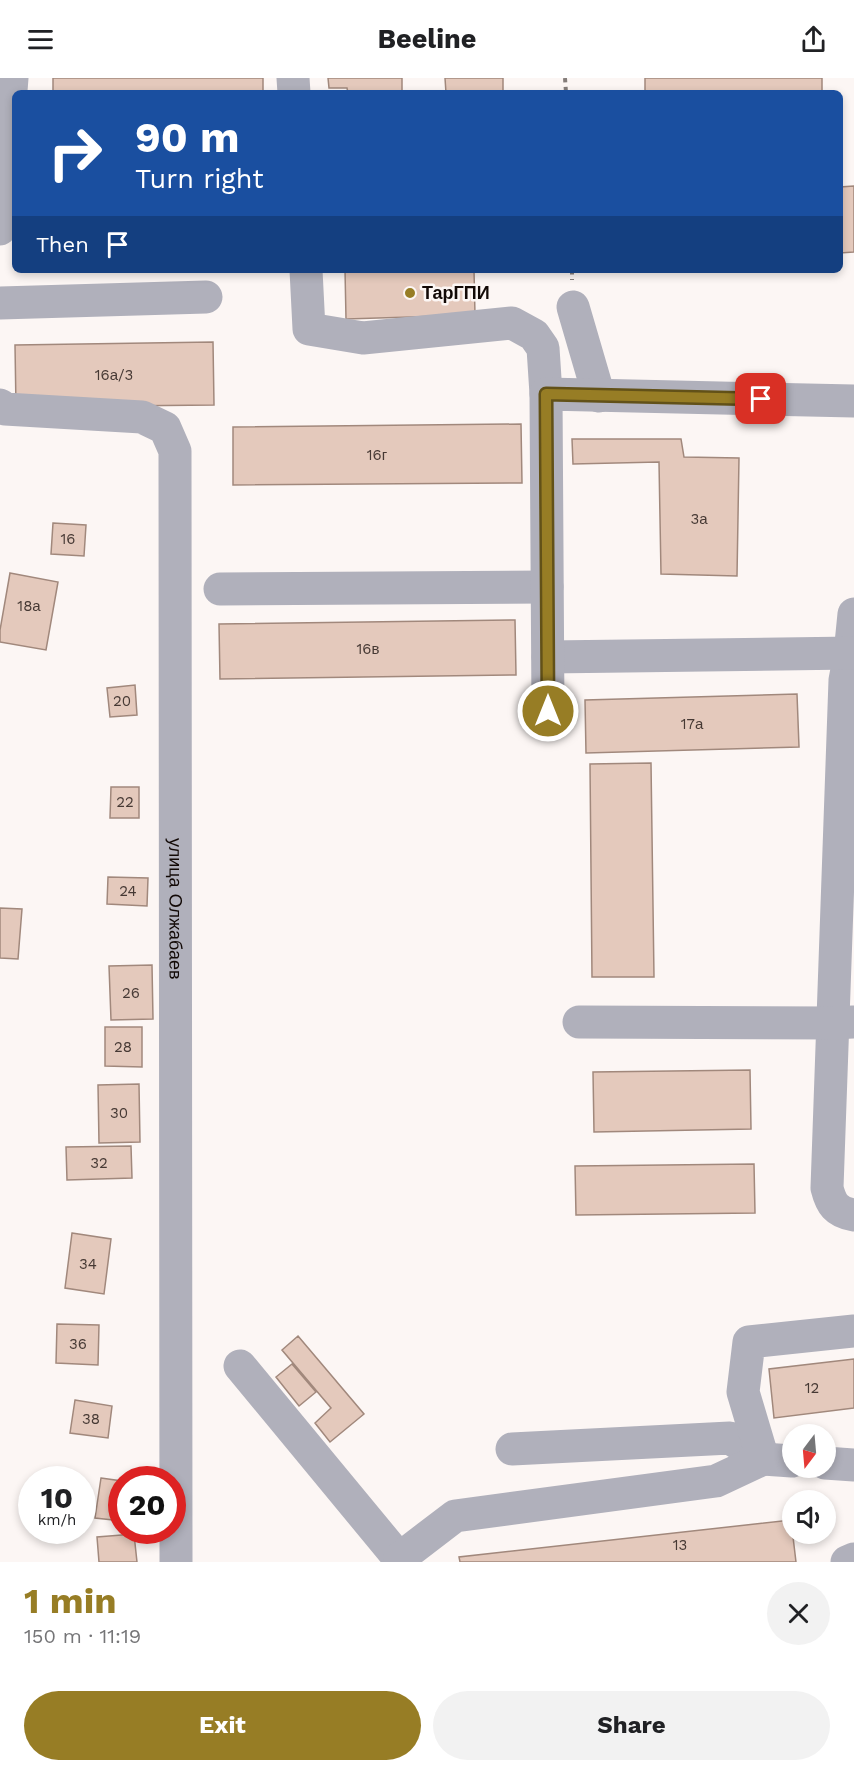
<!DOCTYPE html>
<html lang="en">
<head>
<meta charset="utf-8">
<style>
	:root { --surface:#fff; --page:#f2f2f2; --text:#202124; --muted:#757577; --accent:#977d25 }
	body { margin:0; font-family:"Work Sans",sans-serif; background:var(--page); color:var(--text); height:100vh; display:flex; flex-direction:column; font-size:22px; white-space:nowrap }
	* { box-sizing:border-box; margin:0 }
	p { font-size:20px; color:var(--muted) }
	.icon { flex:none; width:33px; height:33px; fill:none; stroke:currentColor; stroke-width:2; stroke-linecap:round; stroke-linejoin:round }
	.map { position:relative; height:1484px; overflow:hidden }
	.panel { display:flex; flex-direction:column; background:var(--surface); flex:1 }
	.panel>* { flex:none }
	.top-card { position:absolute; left:12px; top:12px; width:831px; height:183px; border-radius:9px; box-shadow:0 3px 9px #0003; background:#1a4fa0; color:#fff; overflow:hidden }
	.needle { width:39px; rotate:196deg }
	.controls { position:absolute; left:782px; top:1346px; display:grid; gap:12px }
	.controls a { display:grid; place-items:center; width:54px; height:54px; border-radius:50%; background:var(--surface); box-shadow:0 3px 9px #0003; font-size:30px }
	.speed { position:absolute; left:18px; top:1388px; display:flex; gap:12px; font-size:30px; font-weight:700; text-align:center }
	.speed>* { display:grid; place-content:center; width:78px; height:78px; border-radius:50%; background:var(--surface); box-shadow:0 3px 9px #0003; line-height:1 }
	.speed small { font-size:15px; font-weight:400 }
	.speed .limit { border:9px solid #d22; background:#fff; color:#111 }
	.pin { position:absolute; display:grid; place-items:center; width:51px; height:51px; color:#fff; margin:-26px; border-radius:12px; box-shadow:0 3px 9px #0006 }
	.me { position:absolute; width:66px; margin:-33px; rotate:0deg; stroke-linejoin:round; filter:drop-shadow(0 0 4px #0008) }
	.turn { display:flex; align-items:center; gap:21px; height:126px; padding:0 24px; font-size:27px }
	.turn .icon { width:78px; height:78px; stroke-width:2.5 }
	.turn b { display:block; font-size:42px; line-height:51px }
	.then { display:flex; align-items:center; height:57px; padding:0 24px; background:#0003; gap:12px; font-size:22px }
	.round { display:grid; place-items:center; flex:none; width:63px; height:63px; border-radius:32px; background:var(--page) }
	.summary { display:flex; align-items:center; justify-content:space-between; height:102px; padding:0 24px }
	h1 { font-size:36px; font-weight:700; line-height:45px; color:var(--accent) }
	.cta { display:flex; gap:12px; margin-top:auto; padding:12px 24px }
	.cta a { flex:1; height:69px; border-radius:36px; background:var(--accent); color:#fff; font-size:24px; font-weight:700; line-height:69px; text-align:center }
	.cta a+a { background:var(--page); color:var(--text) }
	header { display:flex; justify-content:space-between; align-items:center; height:78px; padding:0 24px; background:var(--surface); font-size:27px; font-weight:700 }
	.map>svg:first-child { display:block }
	.building { fill:#e4c9bc; stroke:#a1887c; stroke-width:1.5 }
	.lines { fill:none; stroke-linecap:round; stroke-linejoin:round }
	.path { stroke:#847d7a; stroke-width:4; stroke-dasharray:4.5 4.5; stroke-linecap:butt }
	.minor { stroke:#b0b0bb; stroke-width:33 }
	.route-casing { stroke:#625118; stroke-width:15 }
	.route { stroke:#977d25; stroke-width:10 }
	.poi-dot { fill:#977d25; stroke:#fcf6f4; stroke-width:2 }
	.labels { text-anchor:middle; stroke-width:5; stroke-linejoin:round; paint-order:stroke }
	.number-label { font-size:15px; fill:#463934 }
	.poi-label { font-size:18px; font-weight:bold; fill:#120906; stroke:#fcf6f4; text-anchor:start }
	.street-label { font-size:18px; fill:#120906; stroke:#fcf6f4 }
</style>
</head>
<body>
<header><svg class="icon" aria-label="menu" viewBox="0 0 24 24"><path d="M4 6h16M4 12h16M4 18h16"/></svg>Beeline<svg class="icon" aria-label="share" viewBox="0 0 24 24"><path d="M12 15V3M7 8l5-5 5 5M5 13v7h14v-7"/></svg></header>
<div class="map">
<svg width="854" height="1484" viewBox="0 0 854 1484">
	<rect width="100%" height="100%" fill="#fcf6f4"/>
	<path class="building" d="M53,0h210v15h-210z
		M328,0h74v15h-54l-1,-5h-18z
		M445,0h58v15h-57z
		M645,0h177v15h-177z
		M854,108v66l-14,1v-66z
		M345,192h129l1,45 -129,4z
		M213,264l1,63 -198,2 -1,-62z
		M521,346l1,59 -289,2v-58z
		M572,361h109l3,18 55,1 -2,118 -76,-2 -2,-112 -86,2z
		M53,445l33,2 -2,31 -33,-2z
		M10,495l48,9 -12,68 -46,-8v-12z
		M515,542l1,55 -296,4 -1,-55z
		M135,607l2,30 -27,2 -3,-29z
		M797,616l2,53 -213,6 -1,-53z
		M651,685l3,214h-62l-2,-213z
		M111,709h28v31h-29z
		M108,799l40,1 -1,28 -40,-2z
		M0,830l22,1 -4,50 -18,-1z
		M152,887l1,54 -42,1 -2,-54z
		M105,949h37v40l-37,-1z
		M750,992l1,59 -157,3 -1,-60z
		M139,1006l1,58 -41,1 -1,-58z
		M131,1068l1,32 -65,2 -1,-33z
		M754,1086l1,49 -179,2 -1,-49z
		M72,1155l39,6 -7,55 -39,-6z
		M57,1246l42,1 -1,40 -42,-2z
		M298,1258l66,78 -34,28 -15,-19 16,-15 -49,-58z
		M854,1281v49l-80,10 -5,-49z
		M292,1286l24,28 -17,14 -23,-29z
		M75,1322l37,6 -4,32 -38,-5z
		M101,1400l21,3v40l-27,-3z
		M791,1442l5,42h-336l-1,-5z
		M134,1456l3,28h-38l-2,-25z"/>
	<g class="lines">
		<path class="path" d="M565,0l1,15
			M572,192v10"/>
		<g class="minor">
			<path d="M293,0l1,15"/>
			<path d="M0,151l12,-151"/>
			<path d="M306,192l3,59 54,9 149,-15 22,12 9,13 3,46"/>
			<path d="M0,225l206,-6"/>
			<path d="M573,229l26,89"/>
			<path id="s1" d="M0,327l5,4 137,8 23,11 10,23 1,1111"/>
			<path d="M220,511l327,-2"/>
			<path d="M854,536l-4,40 -5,26 -18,508c4,16 9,24 27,27"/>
			<path d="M548,579l306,-4"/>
			<path d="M548,633l-2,-317 308,7"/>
			<path d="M579,944l254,1 20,-1"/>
			<path d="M240,1288l162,196"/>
			<path d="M512,1371l218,-11 33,21 29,2"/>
			<path d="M825,1385l29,2"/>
			<path d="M400,1480l55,-42 261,-35 47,-22 -20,-67 6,-50 105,-11"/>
			<path d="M847,1484l7,-3"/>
		</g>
	</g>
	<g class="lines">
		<defs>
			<path id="route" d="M548,633l-2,-317 215,5"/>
		</defs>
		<use href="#route" class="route-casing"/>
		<use href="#route" class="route"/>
	</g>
	<circle class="poi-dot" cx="410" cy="215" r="6"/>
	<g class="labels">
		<g class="number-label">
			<text x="114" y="302">16а/3</text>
			<text x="377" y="382">16г</text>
			<text x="699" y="446">3а</text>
			<text x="68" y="466">16</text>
			<text x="29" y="533">18а</text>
			<text x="368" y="576">16в</text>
			<text x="122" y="628">20</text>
			<text x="692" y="651">17а</text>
			<text x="125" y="729">22</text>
			<text x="128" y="818">24</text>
			<text x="131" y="920">26</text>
			<text x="123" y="974">28</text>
			<text x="119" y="1040">30</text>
			<text x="99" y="1090">32</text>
			<text x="88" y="1191">34</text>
			<text x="78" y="1271">36</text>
			<text x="812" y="1315">12</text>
			<text x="91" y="1346">38</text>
			<text x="680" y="1472">13</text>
		</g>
		<g class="poi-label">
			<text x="422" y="221">ТарГПИ</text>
		</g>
		<g class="street-label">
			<text dy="6" stroke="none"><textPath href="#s1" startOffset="652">улица Олжабаев</textPath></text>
		</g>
	</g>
</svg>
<div class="controls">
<a><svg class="needle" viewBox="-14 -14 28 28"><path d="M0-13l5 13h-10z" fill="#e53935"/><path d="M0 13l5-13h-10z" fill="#757577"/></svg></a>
<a><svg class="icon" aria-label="sound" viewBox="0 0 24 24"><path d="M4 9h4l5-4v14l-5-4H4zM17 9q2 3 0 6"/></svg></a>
</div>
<div class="speed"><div>10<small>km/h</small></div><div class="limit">20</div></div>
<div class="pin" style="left:761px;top:321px;background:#d93025"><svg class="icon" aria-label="arrive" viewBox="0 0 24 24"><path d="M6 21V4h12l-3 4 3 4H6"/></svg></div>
<svg class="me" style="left:548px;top:633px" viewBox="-20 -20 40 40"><circle r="17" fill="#977d25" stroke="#fff" stroke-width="3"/><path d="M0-11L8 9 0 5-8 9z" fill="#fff"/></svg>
<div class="top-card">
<div class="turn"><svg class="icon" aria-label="right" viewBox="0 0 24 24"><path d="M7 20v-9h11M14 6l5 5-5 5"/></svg><div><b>90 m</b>Turn right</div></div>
<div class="then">Then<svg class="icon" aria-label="arrive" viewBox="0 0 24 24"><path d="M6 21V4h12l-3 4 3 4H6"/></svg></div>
</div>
</div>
<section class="panel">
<div class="summary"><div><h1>1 min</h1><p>150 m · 11:19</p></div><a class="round"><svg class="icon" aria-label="close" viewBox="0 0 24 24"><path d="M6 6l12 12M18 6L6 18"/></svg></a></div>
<div class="cta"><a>Exit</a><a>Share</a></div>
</section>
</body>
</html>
